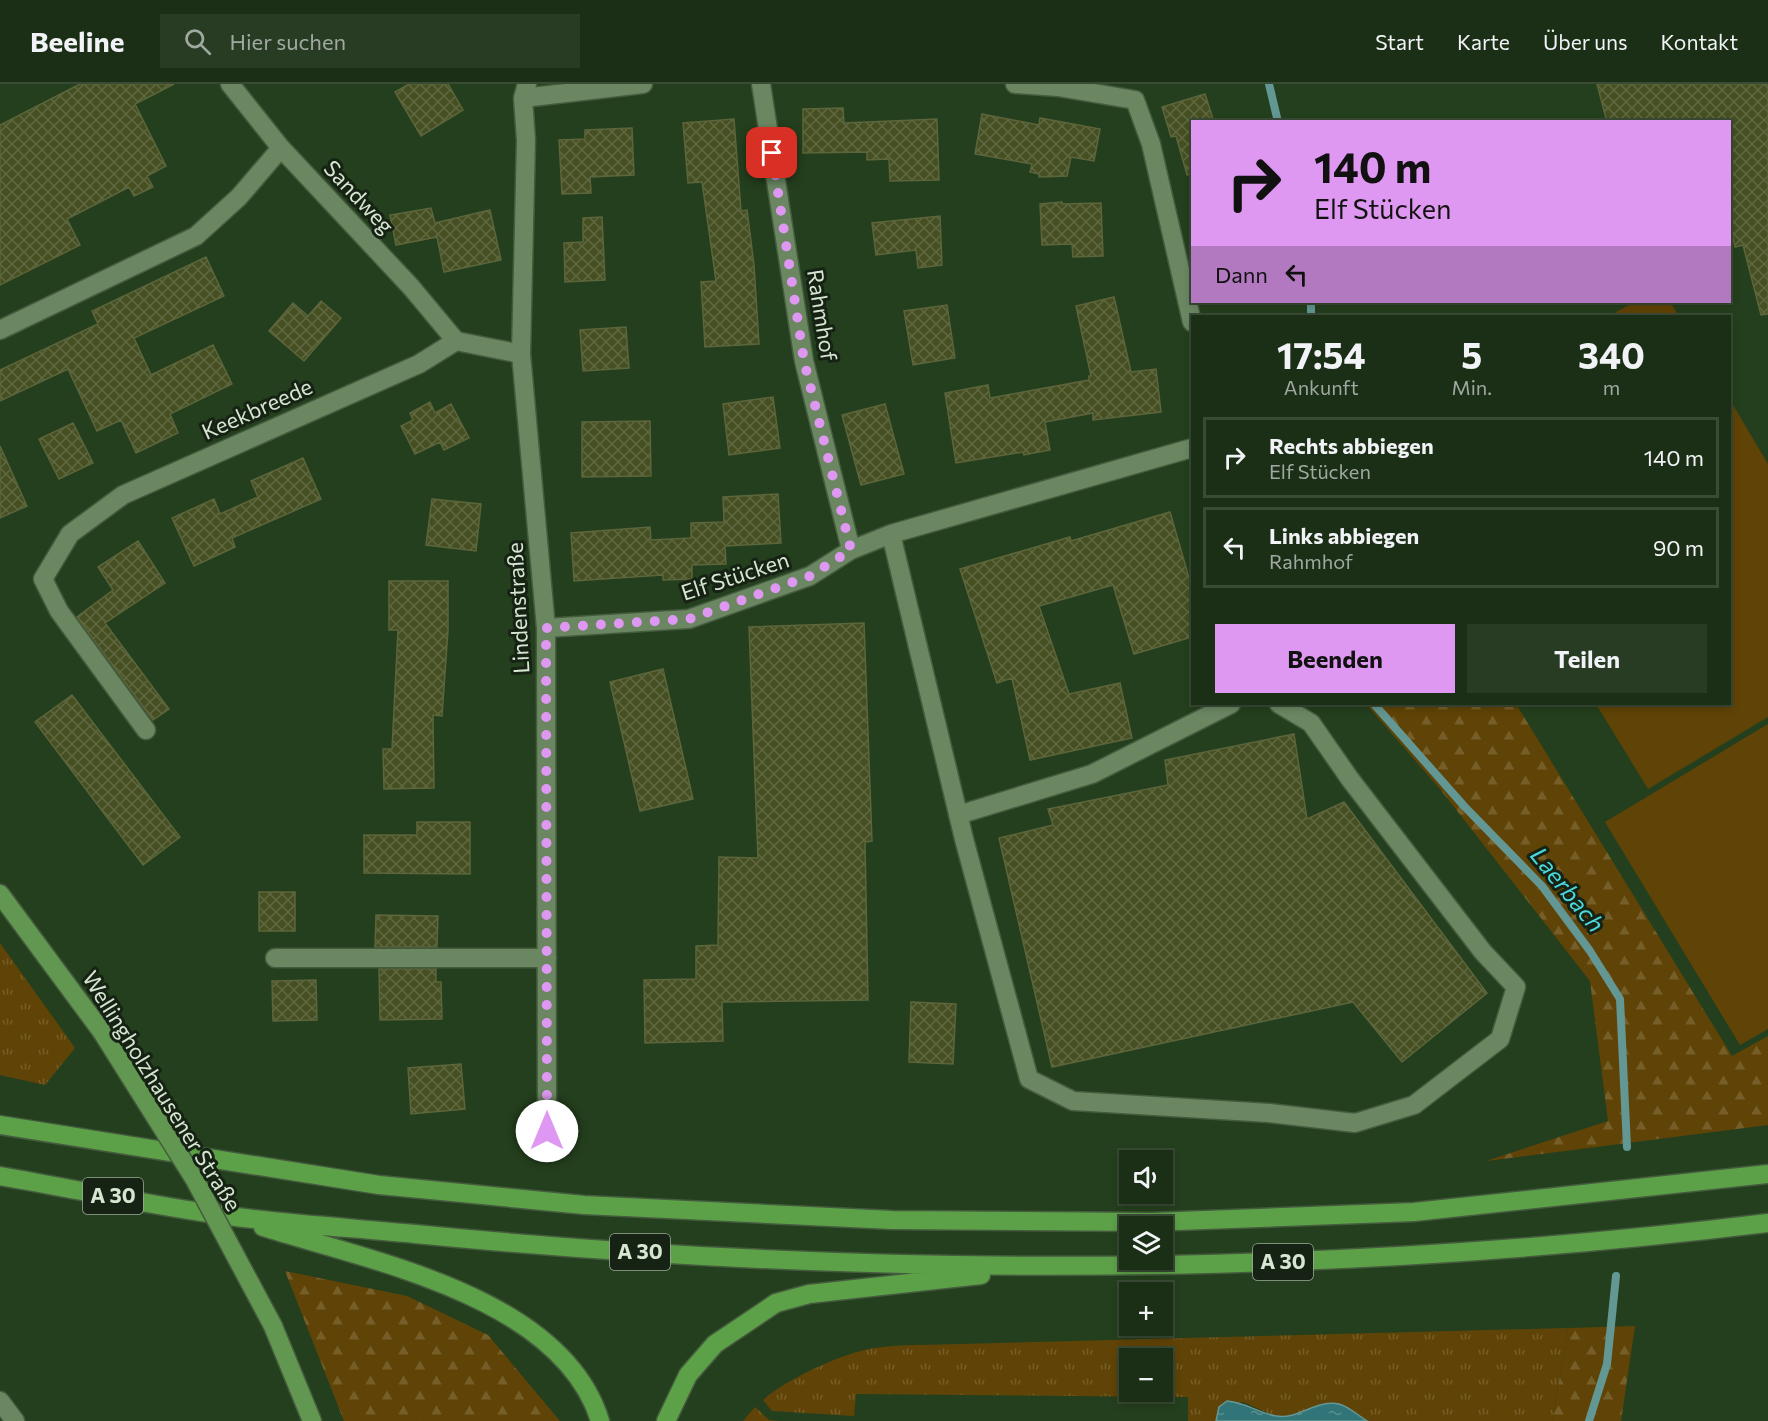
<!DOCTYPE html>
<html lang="de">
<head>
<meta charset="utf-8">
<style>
	:root { --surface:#1b2f16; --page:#283b23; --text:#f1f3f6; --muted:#a0a9a1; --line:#394a35; --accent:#df98f1 }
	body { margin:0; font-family:Commissioner,sans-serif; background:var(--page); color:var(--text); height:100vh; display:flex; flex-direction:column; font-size:22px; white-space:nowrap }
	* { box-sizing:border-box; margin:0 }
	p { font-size:20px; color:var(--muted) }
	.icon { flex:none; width:33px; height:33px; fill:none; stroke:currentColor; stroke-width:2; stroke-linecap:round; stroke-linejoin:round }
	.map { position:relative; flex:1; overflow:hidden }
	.panel { position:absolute; left:1191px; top:231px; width:540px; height:390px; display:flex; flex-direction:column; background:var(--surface); border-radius:0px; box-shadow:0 3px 9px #0003,0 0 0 2px var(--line) }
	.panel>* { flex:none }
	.hud { position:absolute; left:1191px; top:36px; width:540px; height:183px; border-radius:0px; box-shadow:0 3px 9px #0003,0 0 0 2px var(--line); background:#df98f1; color:#111; overflow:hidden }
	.tools { position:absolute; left:1119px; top:1066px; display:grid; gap:12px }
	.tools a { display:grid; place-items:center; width:54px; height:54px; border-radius:0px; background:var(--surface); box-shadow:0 3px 9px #0003,0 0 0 2px var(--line); font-size:30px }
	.pin { position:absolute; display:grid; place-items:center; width:51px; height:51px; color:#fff; margin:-26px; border-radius:12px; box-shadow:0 3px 9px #0006 }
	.me { position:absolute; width:66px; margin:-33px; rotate:0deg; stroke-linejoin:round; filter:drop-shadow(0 0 4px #0008) }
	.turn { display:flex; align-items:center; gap:21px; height:126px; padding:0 24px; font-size:27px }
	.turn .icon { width:78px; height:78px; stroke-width:2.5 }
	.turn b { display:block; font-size:42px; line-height:51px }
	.then { display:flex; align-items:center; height:57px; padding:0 24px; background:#0003; gap:12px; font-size:22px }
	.eta { display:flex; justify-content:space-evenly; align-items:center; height:102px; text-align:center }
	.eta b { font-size:36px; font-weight:700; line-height:42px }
	.action { display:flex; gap:12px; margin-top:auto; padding:12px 24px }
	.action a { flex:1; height:69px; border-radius:0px; background:var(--accent); color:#111; font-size:24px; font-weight:700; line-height:69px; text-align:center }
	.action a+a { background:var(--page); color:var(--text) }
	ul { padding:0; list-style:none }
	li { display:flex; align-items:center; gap:18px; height:81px; margin:0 12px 9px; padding:0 12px; border:3px solid var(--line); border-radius:0px }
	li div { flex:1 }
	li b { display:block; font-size:22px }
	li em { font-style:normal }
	header { display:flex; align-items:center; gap:36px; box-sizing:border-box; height:84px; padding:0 30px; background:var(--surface); border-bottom:2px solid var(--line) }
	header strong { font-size:28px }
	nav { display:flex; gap:33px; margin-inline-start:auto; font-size:21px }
	.search { width:420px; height:54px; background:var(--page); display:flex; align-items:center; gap:15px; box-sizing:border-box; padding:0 21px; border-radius:0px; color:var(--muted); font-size:22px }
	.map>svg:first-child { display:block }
	.grass { fill:url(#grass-tufts); fill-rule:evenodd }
	.forest { fill:url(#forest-firs) }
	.pitch { fill:#604306 }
	.water { fill:url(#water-ripples); stroke:#639793; stroke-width:1.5 }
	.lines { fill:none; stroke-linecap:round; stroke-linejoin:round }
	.stream { stroke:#639793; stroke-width:8 }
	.building { fill:url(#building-cross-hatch); stroke:#5c653b; stroke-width:1.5 }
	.minor-casing { stroke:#455b3e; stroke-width:21 }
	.major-casing { stroke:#455b3e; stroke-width:21 }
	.highway-casing { stroke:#455b3e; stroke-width:21 }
	.minor { stroke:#6a8762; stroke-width:18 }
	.major { stroke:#629752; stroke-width:18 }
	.highway { stroke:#5ca148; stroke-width:18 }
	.major-bridge-casing { stroke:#455b3e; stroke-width:21; stroke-linecap:butt }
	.major-bridge { stroke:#629752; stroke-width:18 }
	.route { stroke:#df98f1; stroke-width:10; stroke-dasharray:0 18 }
	.labels { text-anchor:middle; stroke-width:6; stroke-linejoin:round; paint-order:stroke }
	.shield { fill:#162213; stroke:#9cab99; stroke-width:1.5 }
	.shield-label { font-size:21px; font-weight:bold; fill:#d6e6d2 }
	.street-label { font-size:22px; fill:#d6e6d2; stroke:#162213 }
	.water-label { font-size:24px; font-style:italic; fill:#49d9df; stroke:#162213 }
</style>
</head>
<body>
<header>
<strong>Beeline</strong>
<div class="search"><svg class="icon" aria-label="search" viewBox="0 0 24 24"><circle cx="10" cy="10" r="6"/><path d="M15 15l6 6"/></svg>Hier suchen</div>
<nav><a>Start</a><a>Karte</a><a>Über uns</a><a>Kontakt</a></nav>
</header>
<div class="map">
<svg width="1768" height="1337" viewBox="0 0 1768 1337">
	<defs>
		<pattern id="grass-tufts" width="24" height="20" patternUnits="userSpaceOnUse" patternTransform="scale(1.5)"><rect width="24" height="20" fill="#604306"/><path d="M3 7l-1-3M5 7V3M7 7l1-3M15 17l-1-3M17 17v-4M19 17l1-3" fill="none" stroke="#765e29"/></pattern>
		<pattern id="forest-firs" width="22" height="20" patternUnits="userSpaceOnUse" patternTransform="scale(1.5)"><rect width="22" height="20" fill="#604306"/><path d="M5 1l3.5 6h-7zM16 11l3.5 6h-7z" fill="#765e29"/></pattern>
		<pattern id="water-ripples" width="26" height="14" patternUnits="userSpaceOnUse" patternTransform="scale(1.5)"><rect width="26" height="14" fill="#327578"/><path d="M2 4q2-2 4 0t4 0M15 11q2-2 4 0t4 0" fill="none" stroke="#598f90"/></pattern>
		<pattern id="building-cross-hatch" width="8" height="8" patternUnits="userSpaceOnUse" patternTransform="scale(1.5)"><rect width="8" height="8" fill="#464f22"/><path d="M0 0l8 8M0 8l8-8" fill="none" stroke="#606841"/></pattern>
	</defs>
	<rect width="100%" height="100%" fill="#243f1d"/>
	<path class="grass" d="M0,859l75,105 -30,37 -45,-10z
		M1568,1244l-16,93h-185l-27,-17 -52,13 -14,-1 -31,-14 -24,5 -3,14h-28v-24l-332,-3 -2,22 -82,-5 -9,-11c23,-21 80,-47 111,-52 29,-4 59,-3 88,-4zM1130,1275h32v33h-32z
		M755,1323l14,13 10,1h-36z"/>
	<path class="forest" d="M1366,620h150l216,352 36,-20v89l-282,36 122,-40 -18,-140 -150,-192z
		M285,1187l122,25 81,39 72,86h-216z
		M1635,1242l-14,95h-69l16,-93z"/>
	<path class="pitch" d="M1634,218h36l9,14h-70z
		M1730,316l38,64v253l-120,72 -52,-85h134z
		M1768,640v305l-28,16 -135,-223z"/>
	<path class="water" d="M1227,1317c18,1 31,12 49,15 22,4 40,-17 63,-12 9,2 20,12 28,17h-151l3,-14z"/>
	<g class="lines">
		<path class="stream" d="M1269,0l9,38
			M1311,218v14
			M1374,620l90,102 78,80 48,65 30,48 7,148
			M1589,1337l18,-57 9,-88"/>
	</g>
	<path class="building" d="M80,0h94l-39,20 31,62 -19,10 6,11 -19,9 -5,-9 -62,32 13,26 -80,40v-160z
		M409,0h39l15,26 -42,26 -26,-44z
		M1597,0h171v230l-7,1 -18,-70 -8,2 -5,-21v-104h-123z
		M1205,10l9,28h-22v52l-5,1 -11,-39 -5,1 -9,-30z
		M843,24l1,15 93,-4 2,61 -49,1 -1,-22 -22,1v-8l-64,1v-44z
		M982,30l57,11 1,-7 60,11 -6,32 -23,-4 -4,19 -28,1v-3l-9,-2 2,-8 -57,-10z
		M734,35l7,92 6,-1 7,55 5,79 -54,3 -4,-65 15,-1 -14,-99 -14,1 -5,-60z
		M632,44l2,47 -44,2 1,16 -29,1 -3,-54 26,-1v-9z
		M1062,118v2l39,-1 2,53 -30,1 -1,-13 -30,1 -2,-41z
		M431,124l4,15 55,-13 11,50 -57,12 -7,-35 -41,8 -6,-30z
		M940,132l2,49 -24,3 -2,-18 -40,5 -4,-32z
		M602,133l3,63 -40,2 -1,-39 19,-1v-24z
		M206,173l18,39 -90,42 17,37 62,-30 19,39 -62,30 8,19 -42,20 -15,-33 -24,11 -29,-62 -68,32v-31l98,-46 -6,-13z
		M1114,213l17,75 25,-3 5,43 -68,8v-7l-48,9 5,28 -26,5 -1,-3 -67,11 -11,-70 43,-8 2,13 99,-18v-4h2l-15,-70z
		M321,217l20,17 -37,43 -35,-30 24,-28 15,13z
		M947,221l8,53 -42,7 -9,-54z
		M626,243l3,41 -46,3 -3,-41z
		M773,313l7,51 -51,7 -6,-51z
		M430,318l5,11 16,-9 18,34 -25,12 -4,-8 -25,12 -14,-28 12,-6 -3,-7z
		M885,320l19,70 -43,11 -19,-70z
		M650,337l1,55 -69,1v-55z
		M73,339l20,40 -34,16 -20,-40z
		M0,362l27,60 -27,12z
		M303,374l18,41 -89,39 3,9 -41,19 -22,-48 42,-19 6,15 38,-17 -7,-16z
		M778,410l3,49 -56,3 1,18 -34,1v14l-29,1v-5l-89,6 -3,-48 79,-6 1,13 40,-2v-15l33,-1 -1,-25z
		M432,415l49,5 -5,47 -50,-6z
		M1170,428l22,76v49l-58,17 -21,-69 -74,21 30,88 51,-11 12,55 -102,22 -18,-82 -15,5 -37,-114 110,-32 1,4z
		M138,457l27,42 -60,40 64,86 -16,11 -76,-103 36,-27 -15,-23z
		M389,497h59v49l-6,86 -9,-1 1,73 -50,1 -1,-40h9l6,-119h-9z
		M864,539l8,218 -7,1 3,158 -146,2 1,39 -78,2 -1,-63 52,-1v-33l22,-1 1,-88 39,1 -9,-231z
		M663,585l30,130 -53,12 -30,-129z
		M72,611l108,142 -37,28 -108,-143z
		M1294,650l13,85 37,-17 143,191 -85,69 -49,-60 -301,65 -53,-229 54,-13 -5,-16 120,-24 -3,-25z
		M417,738h53v52l-106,-1v-38h53z
		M259,808h36v39h-36z
		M376,831l62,1 -1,31h-62z
		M379,885h57v13h5l1,37 -62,1z
		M316,896l1,40 -44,1 -1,-40z
		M911,918l45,2 -3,60 -44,-2z
		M461,980l4,45 -54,5 -3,-46z"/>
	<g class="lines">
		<defs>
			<path id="minor" d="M230,0l51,64 130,139 45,54
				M527,0l-4,14 3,42 -5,214 25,274 1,503
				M761,0l43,277 47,189
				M1015,0l43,3 77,13 16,44 41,178
				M523,14l120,-14
				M0,246l196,-94 43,-39 42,-49
				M891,450l73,305 65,240 44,22 196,12 86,10 59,-18 86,-66 16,-52 -33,-35 -133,-173 -39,-56 -32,-19
				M546,544l143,-9 121,-43 41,-26 40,-16 301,-86
				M146,646l-87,-119 -16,-32 27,-45 53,-39 296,-131 37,-23 65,13
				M958,731l134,-41 139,-70
				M275,874h272
				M0,1317l15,20"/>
			<path id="major" d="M0,810l102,138
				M273,1242l39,95"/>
			<path id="highway" d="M0,1041l379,60 205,20 308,15 260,2 262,-10 354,-38
				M0,1092c76,13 152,30 228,40 62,8 125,12 187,18 450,44 904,44 1353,-11
				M263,1143c108,34 299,70 337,194
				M666,1337l22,-46 27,-31 61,-41 33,-9 172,-19"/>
		</defs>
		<use href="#minor" class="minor-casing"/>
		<use href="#major" class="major-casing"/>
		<use href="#highway" class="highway-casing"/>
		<use href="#minor" class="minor"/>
		<use href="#major" class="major"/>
		<use href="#highway" class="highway"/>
		<defs>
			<path id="major-bridge" d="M102,948l93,148 78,146"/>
		</defs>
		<use href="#major-bridge" class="major-bridge-casing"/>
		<use href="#major-bridge" class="major-bridge"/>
	</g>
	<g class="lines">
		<path class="route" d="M547,1047l-1,-503 143,-9 121,-43 41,-26 -47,-189 -32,-208"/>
	</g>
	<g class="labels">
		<g class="shield">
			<rect x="83" y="1094" width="60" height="36" rx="4.5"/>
			<rect x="610" y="1150" width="60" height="36" rx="4.5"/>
			<rect x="1253" y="1160" width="60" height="36" rx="4.5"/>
		</g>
		<g class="shield-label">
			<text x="113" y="1119">A 30</text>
			<text x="640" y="1175">A 30</text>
			<text x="1283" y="1185">A 30</text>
		</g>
		<g class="street-label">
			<text transform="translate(359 113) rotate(47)" y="8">Sandweg</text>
			<text transform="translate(822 231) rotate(81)" y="8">Rahmhof</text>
			<text transform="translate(257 325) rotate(-24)" y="8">Keekbreede</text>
			<text transform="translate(735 492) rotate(-18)" y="8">Elf Stücken</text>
			<text transform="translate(518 524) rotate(-93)" y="8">Lindenstraße</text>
			<text transform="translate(162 1007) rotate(58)" y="8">Wellingholzhausener Straße</text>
		</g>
		<g class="water-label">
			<text transform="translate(1567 806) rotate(51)" y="8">Laerbach</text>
		</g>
	</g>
</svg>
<div class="tools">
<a><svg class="icon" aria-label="sound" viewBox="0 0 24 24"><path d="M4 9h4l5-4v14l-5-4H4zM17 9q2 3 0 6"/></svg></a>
<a><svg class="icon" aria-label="layers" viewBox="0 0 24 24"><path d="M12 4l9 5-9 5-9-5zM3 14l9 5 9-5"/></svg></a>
<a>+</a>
<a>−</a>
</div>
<div class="pin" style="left:772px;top:69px;background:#d93025"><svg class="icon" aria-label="arrive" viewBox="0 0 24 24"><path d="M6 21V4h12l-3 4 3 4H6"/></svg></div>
<svg class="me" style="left:547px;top:1047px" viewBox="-20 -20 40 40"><circle r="19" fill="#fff"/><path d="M0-13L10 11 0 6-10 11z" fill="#df98f1"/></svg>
<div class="hud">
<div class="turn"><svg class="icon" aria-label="right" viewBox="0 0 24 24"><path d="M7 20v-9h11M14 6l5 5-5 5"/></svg><div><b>140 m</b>Elf Stücken</div></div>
<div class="then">Dann<svg class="icon" aria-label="left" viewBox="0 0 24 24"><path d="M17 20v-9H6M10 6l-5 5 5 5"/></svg></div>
</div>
<section class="panel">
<div class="eta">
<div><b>17:54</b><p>Ankunft</p></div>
<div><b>5</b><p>Min.</p></div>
<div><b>340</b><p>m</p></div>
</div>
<ul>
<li><svg class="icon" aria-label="right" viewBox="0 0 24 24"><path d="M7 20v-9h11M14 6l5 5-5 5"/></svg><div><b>Rechts abbiegen</b><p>Elf Stücken</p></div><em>140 m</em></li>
<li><svg class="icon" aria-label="left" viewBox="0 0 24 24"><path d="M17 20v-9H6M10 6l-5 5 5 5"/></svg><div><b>Links abbiegen</b><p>Rahmhof</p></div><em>90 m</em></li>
</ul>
<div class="action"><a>Beenden</a><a>Teilen</a></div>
</section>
</div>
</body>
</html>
